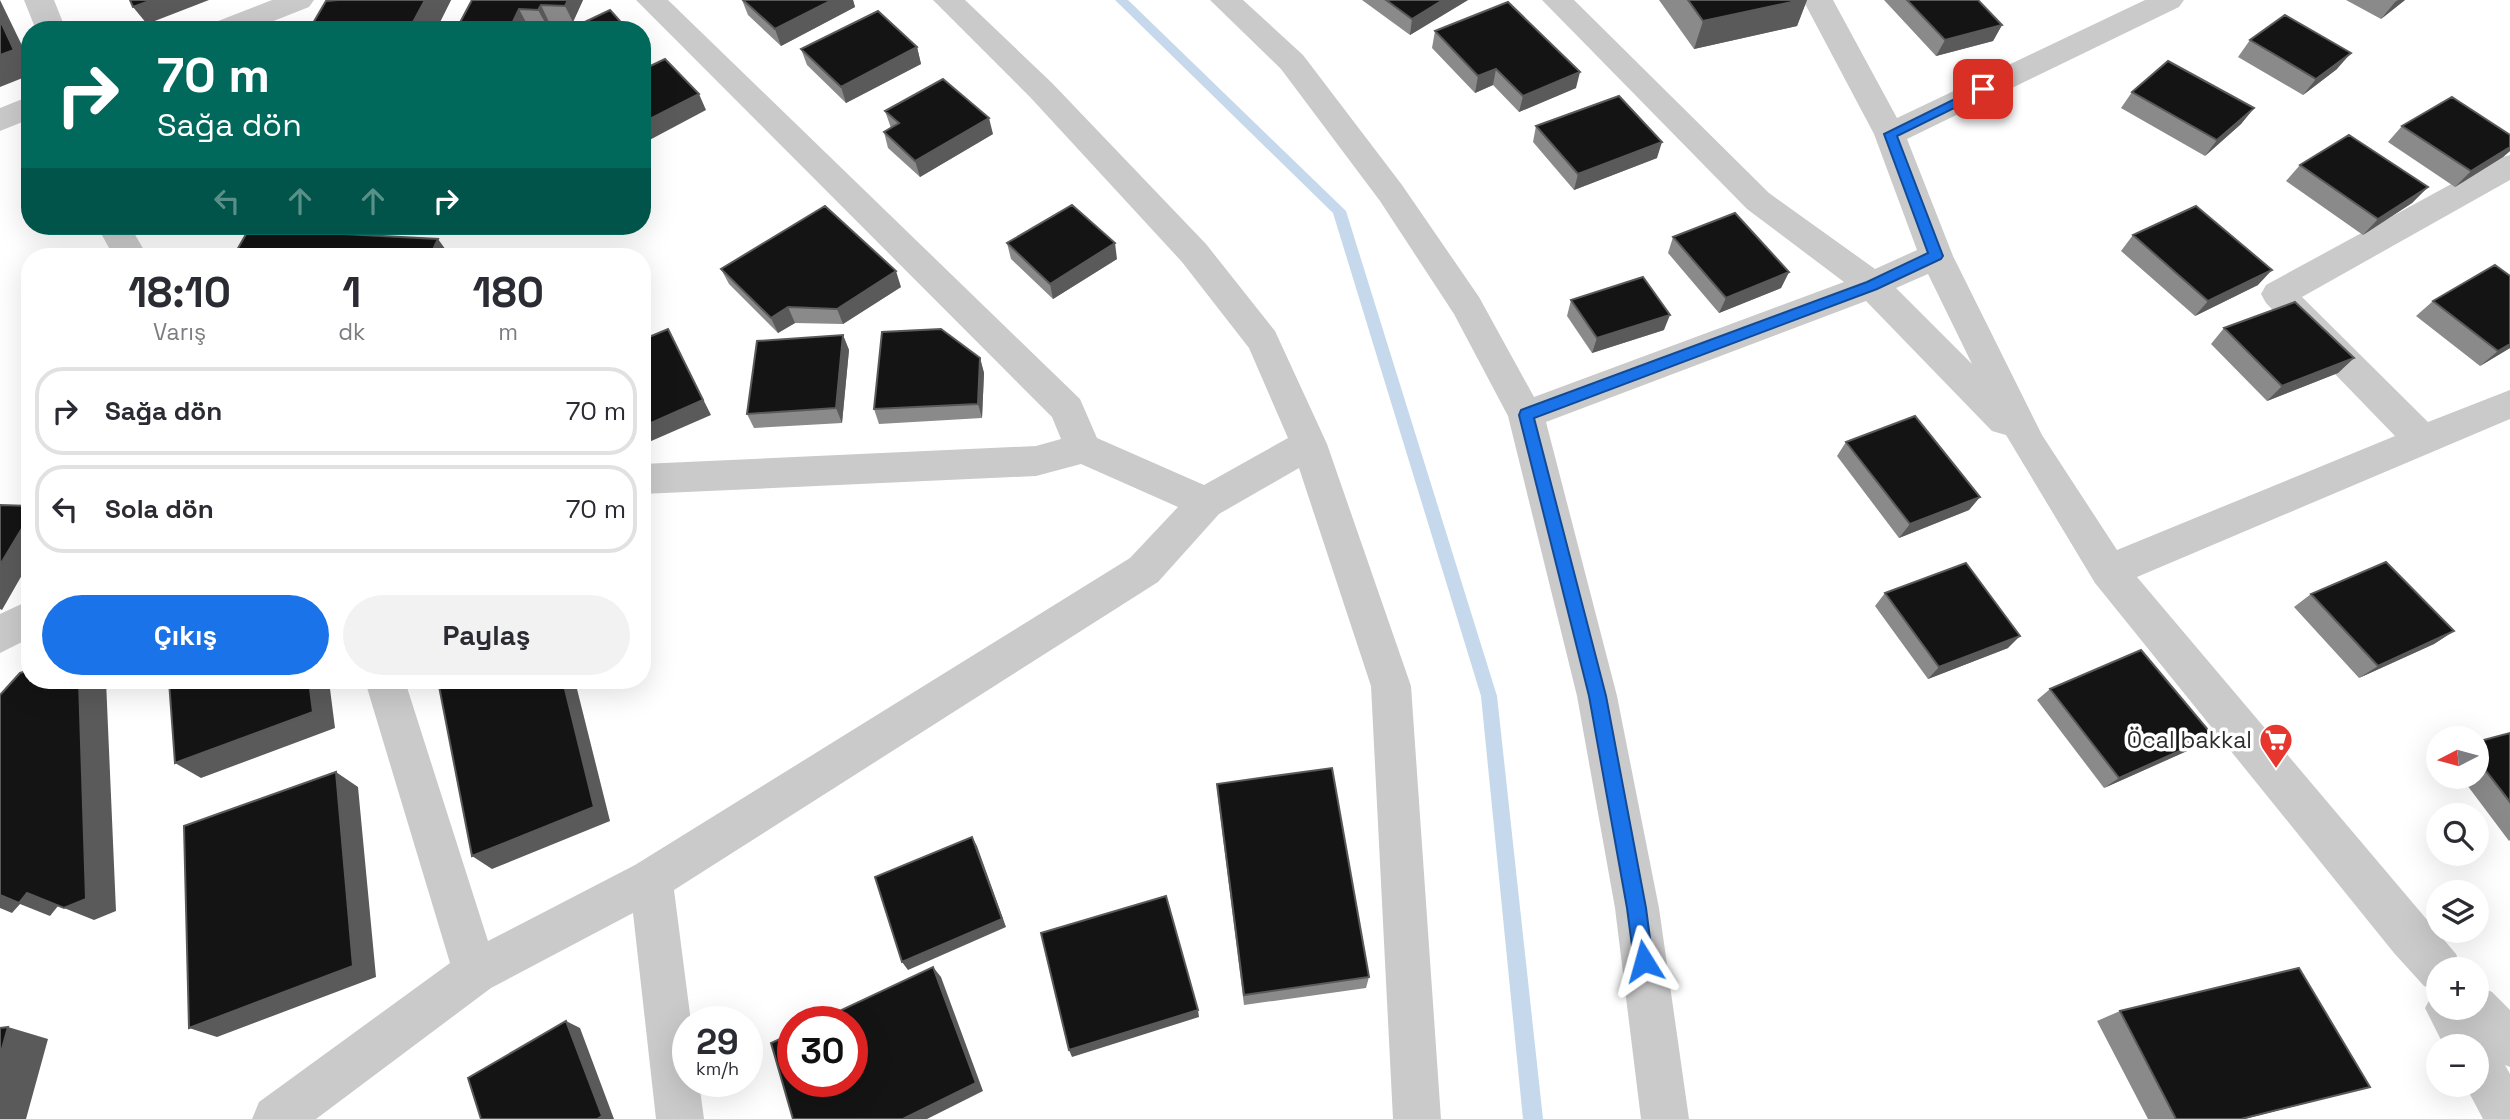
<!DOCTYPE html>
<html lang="tr">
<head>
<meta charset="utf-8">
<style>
	:root { --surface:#fff; --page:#f2f2f3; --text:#2b2b33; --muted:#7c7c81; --line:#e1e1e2; --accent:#1a73e8 }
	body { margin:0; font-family:"Space Grotesk",sans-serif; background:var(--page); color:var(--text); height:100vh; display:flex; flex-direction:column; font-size:26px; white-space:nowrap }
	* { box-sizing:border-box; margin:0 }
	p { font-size:23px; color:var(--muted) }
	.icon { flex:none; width:38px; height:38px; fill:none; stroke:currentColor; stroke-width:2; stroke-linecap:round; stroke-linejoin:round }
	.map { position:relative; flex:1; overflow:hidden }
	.sheet { position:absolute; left:21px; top:248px; width:630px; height:441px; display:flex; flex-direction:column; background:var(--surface); border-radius:28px; box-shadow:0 7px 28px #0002 }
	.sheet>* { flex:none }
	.guide { position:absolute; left:21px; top:21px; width:630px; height:214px; border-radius:28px; box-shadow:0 7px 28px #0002; background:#00695c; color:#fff; overflow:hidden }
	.needle { width:46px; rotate:264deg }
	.buttons { position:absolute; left:2426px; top:726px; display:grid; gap:14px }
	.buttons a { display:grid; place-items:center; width:63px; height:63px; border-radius:50%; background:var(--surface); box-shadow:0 7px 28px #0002; font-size:35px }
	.speed { position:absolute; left:672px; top:1006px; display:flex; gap:14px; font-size:35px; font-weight:700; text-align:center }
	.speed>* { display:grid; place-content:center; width:91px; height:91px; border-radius:50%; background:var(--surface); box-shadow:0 7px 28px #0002; line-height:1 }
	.speed small { font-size:18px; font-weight:400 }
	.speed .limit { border:10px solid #d22; background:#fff; color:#111 }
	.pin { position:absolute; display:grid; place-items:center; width:60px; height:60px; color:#fff; margin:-30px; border-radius:14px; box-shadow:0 4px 10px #0006 }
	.me { position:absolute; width:77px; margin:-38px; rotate:352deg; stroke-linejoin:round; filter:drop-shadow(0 0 5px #0008) }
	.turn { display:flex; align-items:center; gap:24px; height:147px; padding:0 21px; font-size:32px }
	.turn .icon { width:91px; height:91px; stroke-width:2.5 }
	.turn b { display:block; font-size:49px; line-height:60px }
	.lanes { display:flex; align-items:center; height:66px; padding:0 21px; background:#0003; justify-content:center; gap:35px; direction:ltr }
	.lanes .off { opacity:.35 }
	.eta { display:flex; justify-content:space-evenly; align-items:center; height:119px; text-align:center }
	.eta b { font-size:42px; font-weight:800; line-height:49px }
	.cta { display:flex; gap:14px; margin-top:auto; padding:14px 21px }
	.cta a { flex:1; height:80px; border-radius:42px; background:var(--accent); color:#fff; font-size:28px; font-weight:800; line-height:80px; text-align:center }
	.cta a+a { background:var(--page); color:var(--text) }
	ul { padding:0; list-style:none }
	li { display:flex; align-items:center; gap:21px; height:88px; margin:0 14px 10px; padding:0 7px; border:4px solid var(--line); border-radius:28px }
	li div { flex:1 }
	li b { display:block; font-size:26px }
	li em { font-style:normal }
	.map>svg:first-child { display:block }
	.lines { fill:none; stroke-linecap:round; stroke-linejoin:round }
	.stream { fill:#c6d8eb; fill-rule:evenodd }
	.minor { fill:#cacaca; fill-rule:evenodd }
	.wall { fill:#8a8a8a }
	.shaded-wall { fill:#5a5a5a }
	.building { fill:#141414; stroke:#5a5a5a; stroke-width:2 }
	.route { fill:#1a73e8; stroke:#114b97; stroke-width:2 }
	.labels { text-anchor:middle; stroke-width:7; stroke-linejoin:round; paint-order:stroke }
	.poi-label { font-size:23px; fill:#2d2d2d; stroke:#fff; text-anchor:end }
</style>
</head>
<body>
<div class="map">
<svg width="2510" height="1119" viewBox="0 0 2510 1119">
	<rect width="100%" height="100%" fill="#fff"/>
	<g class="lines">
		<path class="stream" d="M1115,0h13l218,211 151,485 46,423h-20l-42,-423 -148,-483z"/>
		<path class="minor" d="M24,0h30l12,30h-30z
			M272,0h42l-5,7 -58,23h-43l5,-7z
			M636,0h32l412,399 17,39 107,47 84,-47 -39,-90 -67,-86 -152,-165 -97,-97h32l87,83 154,161 69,87 52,113 84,242 30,433h-48l-22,-433 -72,-218 -80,46 -61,68 -484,308 17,132h-3v60h11l5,37h-48l-23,-206 -142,75 -175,131h-64l7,-17 191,-139 -85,-282h40l83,260 147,-76 495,-307 48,-51 -97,-43 -45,12 -394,18v-30l394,-18 25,-7 -9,-22z
			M1210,0h33l60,55 99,130 77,112 55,100 310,-115 -97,-73 -205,-209h32l195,193 106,76 42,-19 -43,-116 -71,-134h30l64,118 248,-118h39l-5,7 -272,132 46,117 89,179 75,115 278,-114 -129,-133 -5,-9 5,-9 233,-127 11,-3v25l-208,117 126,125 82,-32v29l-373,158 319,377 6,16h-24v38h38v-23l16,7 18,18v57l-5,-2 5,9v45h-27l-18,-34h11v-39h-32l-19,-38 10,-18 -11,-4 -30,-33 -299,-370 -89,-148 -14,-4 -126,-130 -320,121 71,274 42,212 30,211h-48l-26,-211 -38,-212 -69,-280 -54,-102 -74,-113 -99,-132zM1928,274l44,90 -76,-76z
			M30,96v23l-30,12v-23z
			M97,226h33l18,31h-34z
			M30,600v38l-30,15v-39z"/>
	</g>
	<path class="wall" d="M338,0h113l-15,30h-127z
		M472,0h111l-10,22h-24l-2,4h-19l-2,4h-70z
		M742,0h111l2,7 -74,39 -33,-31z
		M1362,0h106l-58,35z
		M1659,0h148l-10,26 -103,23z
		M1884,0h94l24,25 -9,16 -57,15z
		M2346,0h59l-24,19z
		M1435,31l141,57 -57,24 -26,-27 -18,8 -43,-45z
		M2250,40l87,29 -34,26 -65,-38z
		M917,47l4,17 -75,39 -39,-38 -6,-16z
		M2132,92l122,16 -13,16 -36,32 -84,-48z
		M885,111l108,23 -73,43 -32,-29 -4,-16 7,-4z
		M1536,126l121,32 -83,32 -41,-48z
		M2402,126l108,9v16l-7,6 -48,30 -67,-45z
		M2300,165l128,22 -16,16 -49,32 -77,-54z
		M2133,235l125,50 -63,31 -74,-65z
		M1673,237l116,35 -8,16 -62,25 -51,-60z
		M1007,243l110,16 -64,40 -42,-40z
		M721,269l180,18 -58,37 -48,-1 -17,10 -49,-49z
		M2510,276v72l-30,18 -64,-50 17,-15z
		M1571,300l93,30 -72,23 -25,-37z
		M2224,328l130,30 -16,15 -71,28 -56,-57z
		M843,335l6,15 -7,73 -88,5 -7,-14z
		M980,358l4,15 -2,45 -103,6 -5,-15z
		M1846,442l134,55 -11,13 -70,28 -62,-82z
		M1885,593l123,55 -80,31 -53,-73z
		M2311,594l143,37 -20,13 -75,34 -65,-71z
		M2050,689l146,58 -92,41 -67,-88z
		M2510,733v107l-1,1 -48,-64h15v-35z
		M1217,784l152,193 -3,11 -122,17 -26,-207z
		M2120,1011l250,76 -126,32h-96l-51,-98z"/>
	<path class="shaded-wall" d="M0,0l30,62v13l-30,12z
		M152,0h57l-62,24 -14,-17z
		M425,0h26l-15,30h-22l-3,-4z
		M568,0h15l-10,22 -8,-16z
		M832,0h21l2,7 -74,39 -6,-17z
		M1443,0h25l-58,35 2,-16z
		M1801,0h6l-10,26 -103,23 9,-28z
		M2398,0h7l-24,19 14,-17z
		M541,5l8,17 -2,4 -9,-16z
		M519,9l9,17 -2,4h-17z
		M2002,25l-9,16 -57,15 9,-16z
		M917,47l4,17 -75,39 -5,-16z
		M642,49l5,10 -5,2z
		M2351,53l-14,16 -34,26 13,-16z
		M1496,69l-3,16 -18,8 3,-17z
		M1580,72l-4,16 -57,24 4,-16z
		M699,94l7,16 -64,34v-21z
		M2254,108l-13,16 -36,32 12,-16z
		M989,118l4,16 -73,43 -5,-16z
		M1662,142l-5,16 -83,32 4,-16z
		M2510,147v4l-7,6 -48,30 16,-16z
		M2428,187l-16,16 -49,32 15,-16z
		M438,239l13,18h-20l-1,-1z
		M1115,243l2,16 -64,40 -3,-15z
		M2272,270l-14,15 -63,31 13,-15z
		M896,271l5,16 -58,37 -6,-15z
		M1789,272l-8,16 -62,25 7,-15z
		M788,307l7,16 -17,10 -7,-15z
		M1670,315l-6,15 -72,23 5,-15z
		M668,329l43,86 -69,30v-18z
		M843,335l6,15 -7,73 -6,-15z
		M2510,344v4l-30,18 18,-15z
		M980,358l4,15 -2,45 -4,-14z
		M2354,358l-16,15 -71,28 15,-15z
		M1980,497l-11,13 -70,28 11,-14z
		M30,515v46l-28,49 -2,-1v-44z
		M2454,631l-20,13 -75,34 19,-12z
		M2020,636l-12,12 -80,31 11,-12z
		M79,681h27l10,230 -22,9 -30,-12z
		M309,681h20l6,47 -134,50 -26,-15z
		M563,681h12l35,140 -118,48 -20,-13z
		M2213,736l-17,11 -92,41 15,-10z
		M336,772l22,15 18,190 -159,60 -28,-9z
		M972,837l5,9 29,81 -98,43 -6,-8z
		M27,893l31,13 -8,10 -30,-12 -8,9 -12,-5v-13z
		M933,967l8,10 42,114 -56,28h-24z
		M1198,1010l1,7 -127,40 -3,-7z
		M566,1021l14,7 34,91h-17z
		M8,1027l40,12 -22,80h-26v-63z
		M2370,1087l-126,32h-3z"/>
	<path class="building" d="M130,0h22l-19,7z
		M338,0h87l-14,26h-7l-2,4h-93l17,-29z
		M472,0h96l-3,6 -24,-1 -3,5 -19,-1 -10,21h-53z
		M743,0h89l-57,29z
		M1386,0h57l-31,19z
		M1688,0h113l-98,21z
		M1907,0h71l24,25 -57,15z
		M1508,2l72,70 -57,24 -27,-27 -18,7 -43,-45z
		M610,10l18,20h-60z
		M878,11l39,36 -76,40 -40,-38z
		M2285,15l66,38 -35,26 -66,-39z
		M0,20l14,30 -14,5z
		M665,59l34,35 -57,29v-53z
		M2168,61l86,47 -37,32 -85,-48z
		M943,79l46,39 -74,43 -31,-29 15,-9 -14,-12z
		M1619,96l43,46 -84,32 -42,-48z
		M2452,97l58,38v12l-39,24 -69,-45z
		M2349,135l79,52 -50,32 -78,-54z
		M1072,205l43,38 -65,41 -43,-41z
		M825,206l71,65 -59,38 -49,-2 -17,11 -50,-49z
		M2196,206l76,64 -64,31 -75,-66z
		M1735,213l54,59 -63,26 -53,-61z
		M249,229l189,10 -8,17 9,1h-206z
		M2495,265l15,11v68l-12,7 -65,-50z
		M1643,277l27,38 -73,23 -26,-38z
		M2295,302l59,56 -72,28 -58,-58z
		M668,329l35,71 -61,27v-87z
		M941,329l39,29 -2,46 -104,5 8,-77z
		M843,335l-7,73 -89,6 10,-73z
		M1915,416l65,81 -70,27 -64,-82z
		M0,505l30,1v9l-30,50z
		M2386,562l68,69 -76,35 -67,-72z
		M1966,563l54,73 -81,31 -54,-74z
		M2141,650l72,86 -94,42 -69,-89z
		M30,670v11h49l7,218 -22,9 -37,-15 -8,10 -19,-8v-200l20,-22z
		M169,681h140l4,31 -138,51z
		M438,681h125l31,126 -122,49z
		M2510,733v69l-34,-44v-16z
		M1332,768l37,209 -125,18 -27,-211z
		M336,772l17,194 -164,62 -5,-202z
		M972,837l30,82 -100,43 -27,-85z
		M1166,896l32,114 -129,40 -28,-117z
		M933,967l43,116 -73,36h-110l-22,-76 22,-10v49h59v-60h-36z
		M2299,968l71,119 -129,32h-65l-56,-108z
		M566,1021l36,95 -5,3h-116l-13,-41z
		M8,1027l-8,29v-28z"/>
	<path class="route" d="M1983,85l4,1v6l-90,44 46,120 -2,3 -64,30 -343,129 72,278 40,212 7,53 -3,7 -6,2 -7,-2 -3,-7 -7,-53 -38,-212 -70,-281 2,-5 346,-128 61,-29 -44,-119z"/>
	<defs>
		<symbol id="supermarket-pin" viewBox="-11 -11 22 30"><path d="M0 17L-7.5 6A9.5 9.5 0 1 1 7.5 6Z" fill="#e6362d" stroke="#fff"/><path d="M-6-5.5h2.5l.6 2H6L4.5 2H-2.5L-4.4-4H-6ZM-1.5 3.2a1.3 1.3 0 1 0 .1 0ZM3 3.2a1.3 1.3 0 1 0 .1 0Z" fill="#fff"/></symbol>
	</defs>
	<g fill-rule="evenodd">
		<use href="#supermarket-pin" x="2257" y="721" width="38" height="52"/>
	</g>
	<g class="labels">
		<g class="poi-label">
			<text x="2252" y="748">Öcal bakkal</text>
		</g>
	</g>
</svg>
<div class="buttons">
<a><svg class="needle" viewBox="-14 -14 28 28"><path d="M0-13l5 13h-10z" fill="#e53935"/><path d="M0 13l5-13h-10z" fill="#7c7c81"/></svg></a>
<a><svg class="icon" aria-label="search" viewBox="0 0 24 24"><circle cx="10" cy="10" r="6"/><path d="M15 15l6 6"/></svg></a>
<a><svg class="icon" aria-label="layers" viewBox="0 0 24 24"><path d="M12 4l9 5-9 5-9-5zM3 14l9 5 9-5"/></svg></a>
<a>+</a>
<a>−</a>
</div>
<div class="speed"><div>29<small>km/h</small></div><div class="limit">30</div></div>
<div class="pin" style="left:1983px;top:89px;background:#d93025"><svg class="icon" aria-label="arrive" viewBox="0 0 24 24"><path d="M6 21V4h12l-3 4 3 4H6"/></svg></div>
<svg class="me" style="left:1644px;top:961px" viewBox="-20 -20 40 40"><path d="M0-17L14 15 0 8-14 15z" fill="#1a73e8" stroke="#fff" stroke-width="4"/></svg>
<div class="guide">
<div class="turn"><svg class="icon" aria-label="right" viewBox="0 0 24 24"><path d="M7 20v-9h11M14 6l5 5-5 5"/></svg><div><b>70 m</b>Sağa dön</div></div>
<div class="lanes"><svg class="icon off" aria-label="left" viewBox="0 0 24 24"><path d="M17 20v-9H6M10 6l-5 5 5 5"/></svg><svg class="icon off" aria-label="ahead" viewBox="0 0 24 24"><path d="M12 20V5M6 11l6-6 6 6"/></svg><svg class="icon off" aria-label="ahead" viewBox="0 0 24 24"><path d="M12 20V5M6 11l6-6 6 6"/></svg><svg class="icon" aria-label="right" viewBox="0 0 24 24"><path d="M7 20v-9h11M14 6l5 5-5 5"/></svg></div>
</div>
<section class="sheet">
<div class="eta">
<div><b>18:10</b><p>Varış</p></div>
<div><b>1</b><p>dk</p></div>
<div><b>180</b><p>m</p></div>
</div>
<ul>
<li><svg class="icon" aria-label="right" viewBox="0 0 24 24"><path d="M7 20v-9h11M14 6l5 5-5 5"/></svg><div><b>Sağa dön</b></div><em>70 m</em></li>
<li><svg class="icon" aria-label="left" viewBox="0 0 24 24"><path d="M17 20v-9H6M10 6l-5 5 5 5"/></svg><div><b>Sola dön</b></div><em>70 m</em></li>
</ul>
<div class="cta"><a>Çıkış</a><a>Paylaş</a></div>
</section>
</div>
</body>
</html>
